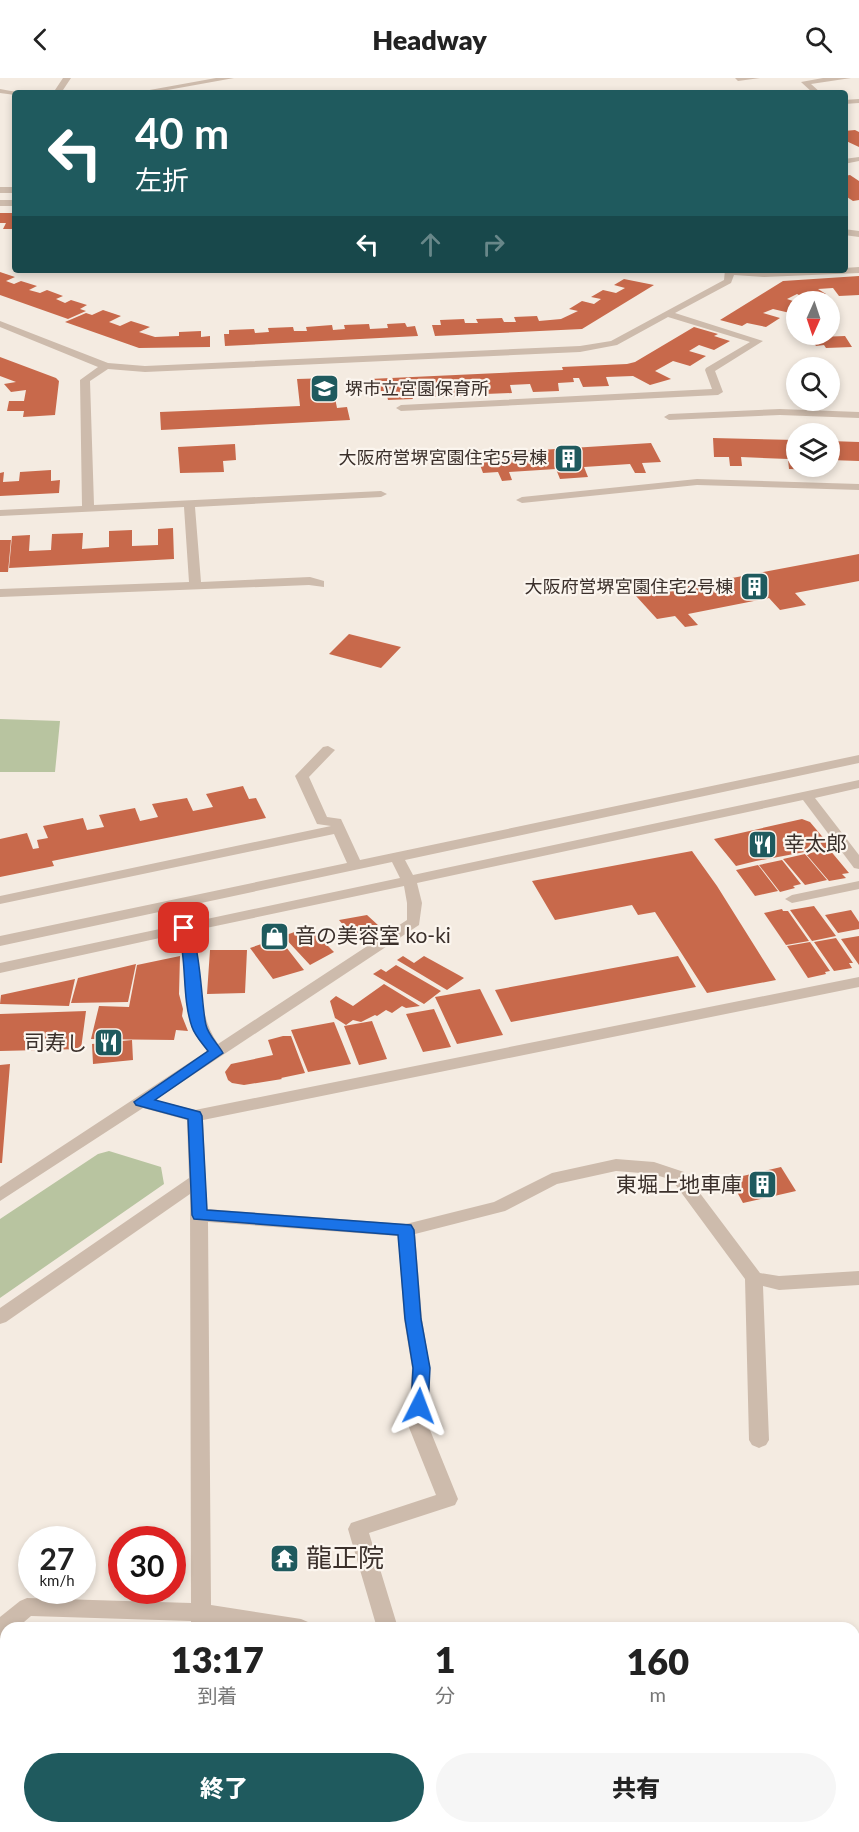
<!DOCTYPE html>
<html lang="ja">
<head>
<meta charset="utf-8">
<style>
	:root { --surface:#fff; --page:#f6f6f6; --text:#222; --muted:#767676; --accent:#1f5a5e }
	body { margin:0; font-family:Lato,"Noto Sans JP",sans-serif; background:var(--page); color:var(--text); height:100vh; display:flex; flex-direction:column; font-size:22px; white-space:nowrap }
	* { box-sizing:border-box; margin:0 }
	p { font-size:20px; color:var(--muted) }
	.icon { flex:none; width:33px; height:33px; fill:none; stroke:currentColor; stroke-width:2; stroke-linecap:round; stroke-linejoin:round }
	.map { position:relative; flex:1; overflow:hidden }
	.details { position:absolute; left:0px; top:1544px; width:860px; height:212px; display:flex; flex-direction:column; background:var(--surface); border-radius:18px 18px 0 0; box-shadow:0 3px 9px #0003 }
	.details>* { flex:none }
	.top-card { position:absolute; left:12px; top:12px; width:836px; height:183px; border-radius:6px; box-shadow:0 3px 9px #0003; background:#1f5a5e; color:#fff; overflow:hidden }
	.needle { width:39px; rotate:183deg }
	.fabs { position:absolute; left:786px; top:213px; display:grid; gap:12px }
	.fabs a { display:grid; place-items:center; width:54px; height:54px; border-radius:50%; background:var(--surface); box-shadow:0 3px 9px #0003; font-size:30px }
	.speed { position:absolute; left:18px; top:1448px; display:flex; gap:12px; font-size:30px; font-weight:700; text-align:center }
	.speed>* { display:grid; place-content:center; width:78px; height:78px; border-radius:50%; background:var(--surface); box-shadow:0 3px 9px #0003; line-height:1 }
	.speed small { font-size:15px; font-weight:400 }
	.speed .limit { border:9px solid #d22; background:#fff; color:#111 }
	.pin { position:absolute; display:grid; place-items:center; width:51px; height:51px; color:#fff; margin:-26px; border-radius:12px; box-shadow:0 3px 9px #0006 }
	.me { position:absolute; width:66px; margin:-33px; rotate:3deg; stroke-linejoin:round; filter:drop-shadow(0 0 4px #0008) }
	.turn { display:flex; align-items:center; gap:21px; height:126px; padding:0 24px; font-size:27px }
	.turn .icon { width:78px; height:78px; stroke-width:2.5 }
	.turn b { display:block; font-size:42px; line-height:51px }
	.lanes { display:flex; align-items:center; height:57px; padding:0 24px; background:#0003; justify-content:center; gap:30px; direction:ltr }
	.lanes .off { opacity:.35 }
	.eta { display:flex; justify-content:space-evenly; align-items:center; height:102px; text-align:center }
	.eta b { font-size:36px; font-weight:800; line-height:42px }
	.primary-button { display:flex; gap:12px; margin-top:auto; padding:12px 24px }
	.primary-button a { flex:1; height:69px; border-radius:36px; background:var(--accent); color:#fff; font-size:24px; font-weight:800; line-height:69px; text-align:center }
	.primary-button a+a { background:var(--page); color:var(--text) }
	header { display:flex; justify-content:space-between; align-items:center; height:78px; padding:0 24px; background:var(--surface); font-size:27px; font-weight:800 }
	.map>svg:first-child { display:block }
	.green { fill:#b8c4a0 }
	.building { fill:#c8694b }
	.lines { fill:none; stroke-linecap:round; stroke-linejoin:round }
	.minor { fill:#cdbbac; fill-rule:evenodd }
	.route { fill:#1a73e8; stroke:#114b97; stroke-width:1.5 }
	.labels { text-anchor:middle; stroke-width:4.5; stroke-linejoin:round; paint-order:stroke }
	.far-poi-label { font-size:18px; fill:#3b302b; stroke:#fbf5ee; text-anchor:end }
	.poi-label { font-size:21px; fill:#3b302b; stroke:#fbf5ee; text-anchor:start }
	.near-poi-label { font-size:26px; fill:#3b302b; stroke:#fbf5ee; text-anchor:start }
</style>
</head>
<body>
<header><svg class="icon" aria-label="back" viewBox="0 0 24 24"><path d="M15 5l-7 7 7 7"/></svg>Headway<svg class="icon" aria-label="search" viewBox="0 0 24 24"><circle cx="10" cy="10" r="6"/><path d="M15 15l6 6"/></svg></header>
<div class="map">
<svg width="859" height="1754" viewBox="0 0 859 1754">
	<rect width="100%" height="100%" fill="#f4ebe1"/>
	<path class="green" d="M0,641l60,2 -5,51h-55z
		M109,1073l52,16 3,17 -164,114v-79l98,-65z"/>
	<path class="building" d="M855,52l4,2v15l-15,-7v-9z
		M850,97l9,6v19l-6,1 -9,-6v-19z
		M0,135h15v16h-12l3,-6h-6z
		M0,194l15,5 -9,4 8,3 7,-3 16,5 -8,4 11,3 7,-3 16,6 -7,3 9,4 6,-3 16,5 -7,4 6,2 -18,8 -68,-24z
		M859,198v19l-20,1 -6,-8 -15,1 8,5 -19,5 -10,-5 -10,5 9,3v6l-6,5 -17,-4 -10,4 17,5 -14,9 -19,-4 -5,3 -22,-6 63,-39z
		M624,201l30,6 -72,44 -147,7 -3,-11h9l-1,-5 24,-1 1,4h13l-2,-4 26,-1 2,4h12l-2,-5 23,-1 2,5 22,-2 17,-8 -9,-2 13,-8 12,3 7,-5 -10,-2 12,-7 13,3 9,-5 -11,-3z
		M103,232l18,6 -12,6 11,4 11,-5 19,6 -11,5 16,5 24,-1v-4l22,-1v6l9,-1v11l-71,1 -74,-26 21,-9 6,2z
		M405,245l2,4 8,-1 3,10 -193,10 -1,-12h5v-4l25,-1 1,4 14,-1 -1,-4 25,-1 1,4h13l-1,-4 26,-2 1,5 12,-1 -1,-4 25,-1 1,5 18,-1 -1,-4z
		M694,249l24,7 -4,2 16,5 -16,9 -15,-5 -10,6 17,5 -16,10 -17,-5 -18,10 16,8 -21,6 -17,-9 -27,1 3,9 -26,1 -4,-9h-6l1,4 -16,1 1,8 -26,1 -3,-8 -20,1 2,8 -27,1 -1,-8 -23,1 1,9 -27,1 -4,-9 -20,1 2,10 -25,1 -2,-9h-13l-4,-12 194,-9 -1,-3 65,-3 8,-2z
		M845,258l7,11 -26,1 -2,-3 -8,1 -4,-6 8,-1 -1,-2z
		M0,279l56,21 3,3 -4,34 -32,2 1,-6h-17l2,-10h15l2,-11 -15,2 -7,-8 12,-2 -16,-6z
		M331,300l6,30 10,-1 3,13 -189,10 -1,-18 140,-6 -3,-27z
		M713,360l83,2v26h22v4l-29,-1 -1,-10 -47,-2 1,9h-12l-1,-9h-15z
		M830,363l29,1v19l-29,-1z
		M651,365l10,19 -19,1 4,10h-11l-5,-9 -46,3 4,10 -28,2 -4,-10 -47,3 3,8 -10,1 -4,-9 -15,1 -7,-19z
		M235,366l1,16 -13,1 1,11 -44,1 -2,-26z
		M51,392v11l9,-1 -1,13 -59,3v-23l4,-1 -1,10 16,-1 1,-9z
		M173,450l1,31 -165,9 3,-32 18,-1 -1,16 22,-1 1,-16 31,-1 -1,16 27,-2v-16l23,-1v16l26,-1v-16z
		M0,462h11l-3,32h-8z
		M859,476v27l-64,12 11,12 -26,5 -11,-12 -81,16 10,11 -13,2 -10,-11 -18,3 -21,-23z
		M349,556l52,13 -20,21 -52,-14z
		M243,708l6,13 7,-1 10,20 -214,43 2,5 -54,11v-38l27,-6 6,16 6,-1 -2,-8 11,-2 -5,-12 40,-8 4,12 17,-3 -5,-12 36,-7 5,13 18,-4 -6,-13 35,-6 6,13 20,-4 -7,-13z
		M802,741l8,3 21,25 -75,14 -20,5 -22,-27z
		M829,771l20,24 -7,1 4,4 -17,3 -23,-27z
		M692,773l25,35 59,94 -69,13 -52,-81 -17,3 -6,-10 -77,15 -23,-39z
		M805,776l22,26 -22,5 -22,-26z
		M782,782l19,24 -8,2 2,2 -15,4 -21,-27z
		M758,787l20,26 -23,5 -19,-26z
		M814,828l22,30 -24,5 -22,-31z
		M782,831l1,2h5l21,30 -23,4 -22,-32z
		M851,832l8,12v7l-21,4 -13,-18z
		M367,837l12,11 -24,13 -16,-19z
		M309,849l25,25 -24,13 -27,-29z
		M859,858v29l-18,-26z
		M279,860l25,32 -31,9 -23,-31z
		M836,860l17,25h-4l3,5 -18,3 -20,-29z
		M810,864l20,29 -5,1 1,2 -18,4 -21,-32z
		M210,872h37l-2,43 -38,1z
		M180,878l-1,38 4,15 -1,7 6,15 -12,-1 -2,10 -83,-1 8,-33 30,1 8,-42z
		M403,878l11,7 10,-7 40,22 -17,12 -50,-30z
		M678,878l18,31 -185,35 -16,-32z
		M136,886l-8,38 -57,1 7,-25z
		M396,887l45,26 -17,13 -51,-30 8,-5 5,3z
		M75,901l-6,27 -69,-2 1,-9z
		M384,906l36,22 -14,2 -4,-2 -10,7 -6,-3 -9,6 -2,-1 -14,7 -8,-2 -7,5 -11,-7 -5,-17 6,-5 17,10z
		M480,911l23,46 -46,9 -22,-47z
		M434,931l17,38 -28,5 -17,-38z
		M86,933l-5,38 -81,2v-37z
		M372,943l15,38 -28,6 -15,-39z
		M334,944l17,42 -43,8 -17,-42z
		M283,958h8l14,37 -24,5 1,1 -38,6 -12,-2 -4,-3 -3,-8 6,-8 42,-9 -5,-15z
		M132,962l1,20 -40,4 -1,-20z
		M10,986l-8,99h-2v-98z
		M781,1089l15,24 -53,12 -13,-24z
		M16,1749h70v5h-70z
		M108,1749h70v1l-27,4h-43z"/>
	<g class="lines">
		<path class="minor" d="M63,0h8l-10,15h-8z
			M216,0h18l-83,15h-18z
			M735,0h25l-22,3z
			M823,0h28l-40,6 10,9h-8l-12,-11z
			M0,11l22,4h-7v2l-15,-2z
			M859,21v4l-15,1v-4z
			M859,79v4l-15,3v-5z
			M0,109h15v6h-15z
			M0,122h15v6h-15z
			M844,151l15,2v6l-15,-2z
			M859,189v6l-95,4 -30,-2 -3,8 -56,30 88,28 -48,30 8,21 -5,3 -317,16 -5,-3 5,-3 311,-16 -7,-19 1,-2 44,-26 -82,-25 -51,28 -37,7 -435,20 -37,-3 -18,12 4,124 287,-14 6,3 -6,3 -186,10 6,75 109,-5 14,4v6l-15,-2 -309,12v-8l189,-7 -5,-75 -184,9v-6l82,-4 -2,-126 18,-13 -98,-40v-6l108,42 37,3 435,-20 31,-5 113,-61 1,-10h119v-2z
			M780,331l79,3v6l-79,-3 -111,5 -5,-3 5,-3z
			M697,401l162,5v6l-162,-5 -175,18 -6,-3 6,-3z
			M328,668l7,4 -26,27 18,40 14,2 19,41 499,-105v8l-454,97 8,15 446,-95v8l-44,10 44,57v14l-5,-1 -51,-68 -386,83 5,20 -3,22 -264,175 40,10 664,-133v10l-656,133 4,89 199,15 88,-22 58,-29 64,-14 38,3 30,10 76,101 19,3 80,-5v14l-80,5 -16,-4 6,154 -3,5 -7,3 -7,-3 -3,-5 -4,-161 -73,-99 -19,-6 -37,-3 -59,13 -52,27 -90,23 7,85 8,49 -2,57 30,74 -3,6 -86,28 29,95h-21l-29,-99 3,-6 85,-28 -28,-70 4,-57 -8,-49 -6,-83 -190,-14 3,383 90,14 7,3 3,6h-70l-30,-5v5h-20v-7l-160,-5 -14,12h-11v8l-6,2v-21l20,-16 7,-3 164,5 -1,-409 -184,128 -6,2v-16l189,-130 -2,-58 -44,-12 -143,93v-14l207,-136c-5,-7 -12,-15 -15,-24 -10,-30 -3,-63 -14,-93l-178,39v-10l400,-85 -8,-16 -392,84v-10l347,-73 -13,-29 -334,70v-8l331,-70 -14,-2 -22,-48 28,-29zM404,808l3,17v17l-189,124c-25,-37 -12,-73 -26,-113z
			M859,803v8l-67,14 -7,-4 7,-4z
			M854,1625h5v20l-5,-1z
			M208,1749h22v5h-22z
			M264,1749h106l-2,5h-106z
			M490,1749h22v5h-22z"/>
	</g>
	<path class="route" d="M184,846c17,5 17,83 22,101 2,10 12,19 17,28l-68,47 45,12 2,4 5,94 204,15 3,5 7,89 9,49 -2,38 -3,5 -6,2 -6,-2 -2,-5 2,-38 -8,-49 -7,-84 -204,-16 -2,-4 -4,-96 -52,-14 -2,-3 74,-51c-5,-7 -13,-15 -16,-24 -11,-32 -4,-66 -15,-99z"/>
	<defs>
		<symbol id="school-square" viewBox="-11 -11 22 22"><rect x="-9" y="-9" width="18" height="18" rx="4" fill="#1f5a5e" stroke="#fbf5ee"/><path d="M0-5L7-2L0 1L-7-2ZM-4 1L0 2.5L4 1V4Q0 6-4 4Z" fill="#fff"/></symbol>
		<symbol id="building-square" viewBox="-11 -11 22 22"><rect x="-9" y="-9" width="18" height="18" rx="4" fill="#1f5a5e" stroke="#fbf5ee"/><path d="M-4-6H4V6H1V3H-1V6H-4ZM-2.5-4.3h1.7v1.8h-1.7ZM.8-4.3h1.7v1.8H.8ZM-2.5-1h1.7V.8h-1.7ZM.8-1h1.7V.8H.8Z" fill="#fff"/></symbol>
		<symbol id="restaurant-square" viewBox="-11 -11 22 22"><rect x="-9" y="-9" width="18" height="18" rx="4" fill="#1f5a5e" stroke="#fbf5ee"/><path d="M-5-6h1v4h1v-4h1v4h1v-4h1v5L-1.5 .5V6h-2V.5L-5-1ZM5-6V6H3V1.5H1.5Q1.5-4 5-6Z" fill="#fff"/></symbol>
		<symbol id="shop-square" viewBox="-11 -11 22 22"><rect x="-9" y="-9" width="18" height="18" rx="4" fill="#1f5a5e" stroke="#fbf5ee"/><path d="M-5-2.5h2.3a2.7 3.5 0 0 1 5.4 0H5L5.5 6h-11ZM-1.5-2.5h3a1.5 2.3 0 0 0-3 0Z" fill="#fff"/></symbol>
		<symbol id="temple-square" viewBox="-11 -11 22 22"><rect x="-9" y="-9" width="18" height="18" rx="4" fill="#1f5a5e" stroke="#fbf5ee"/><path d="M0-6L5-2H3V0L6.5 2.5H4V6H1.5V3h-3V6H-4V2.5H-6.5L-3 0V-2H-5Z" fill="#fff"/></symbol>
	</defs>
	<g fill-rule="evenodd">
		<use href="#school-square" x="308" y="294" width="33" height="33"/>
		<use href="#building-square" x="552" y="364" width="33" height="33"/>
		<use href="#building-square" x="738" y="492" width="33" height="33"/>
		<use href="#restaurant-square" x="746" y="750" width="33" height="33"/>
		<use href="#shop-square" x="258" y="842" width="33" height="33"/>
		<use href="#restaurant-square" x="92" y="948" width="33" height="33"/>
		<use href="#building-square" x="746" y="1090" width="33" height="33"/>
		<use href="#temple-square" x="268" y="1464" width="33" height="33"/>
	</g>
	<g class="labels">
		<g class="far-poi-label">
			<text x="345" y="317" text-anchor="start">堺市立宮園保育所</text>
			<text x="547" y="386">大阪府営堺宮園住宅5号棟</text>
			<text x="733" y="515">大阪府営堺宮園住宅2号棟</text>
		</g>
		<g class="poi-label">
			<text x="784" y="773">幸太郎</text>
			<text x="295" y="865">音の美容室 ko-ki</text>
			<text x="87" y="972" text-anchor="end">司寿し</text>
			<text x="742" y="1114" text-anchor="end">東堀上地車庫</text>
		</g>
		<g class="near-poi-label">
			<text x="306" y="1489">龍正院</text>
		</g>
	</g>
</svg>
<div class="fabs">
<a><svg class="needle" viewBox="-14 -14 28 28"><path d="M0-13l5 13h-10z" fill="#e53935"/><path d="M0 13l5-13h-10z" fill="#767676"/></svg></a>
<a><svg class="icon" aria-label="search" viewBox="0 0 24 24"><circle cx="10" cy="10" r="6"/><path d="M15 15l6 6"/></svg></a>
<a><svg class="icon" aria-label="layers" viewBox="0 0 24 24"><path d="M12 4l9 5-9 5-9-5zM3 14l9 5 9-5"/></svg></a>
</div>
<div class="speed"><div>27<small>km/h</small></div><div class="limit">30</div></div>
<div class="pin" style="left:184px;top:850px;background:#d93025"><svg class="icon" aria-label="arrive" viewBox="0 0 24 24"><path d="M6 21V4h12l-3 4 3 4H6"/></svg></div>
<svg class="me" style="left:419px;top:1328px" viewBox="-20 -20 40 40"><path d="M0-17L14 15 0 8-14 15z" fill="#1a73e8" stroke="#fff" stroke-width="4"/></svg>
<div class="top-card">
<div class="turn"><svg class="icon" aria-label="left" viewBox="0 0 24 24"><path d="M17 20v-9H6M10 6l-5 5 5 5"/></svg><div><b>40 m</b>左折</div></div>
<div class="lanes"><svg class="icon" aria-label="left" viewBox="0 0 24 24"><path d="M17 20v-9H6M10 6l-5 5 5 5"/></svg><svg class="icon off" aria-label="ahead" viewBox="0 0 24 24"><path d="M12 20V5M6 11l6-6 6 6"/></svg><svg class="icon off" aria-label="right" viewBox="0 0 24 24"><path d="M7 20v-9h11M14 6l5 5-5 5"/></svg></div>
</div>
<section class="details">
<div class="eta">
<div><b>13:17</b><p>到着</p></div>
<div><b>1</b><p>分</p></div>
<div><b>160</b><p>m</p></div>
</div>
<div class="primary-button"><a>終了</a><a>共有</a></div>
</section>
</div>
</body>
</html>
